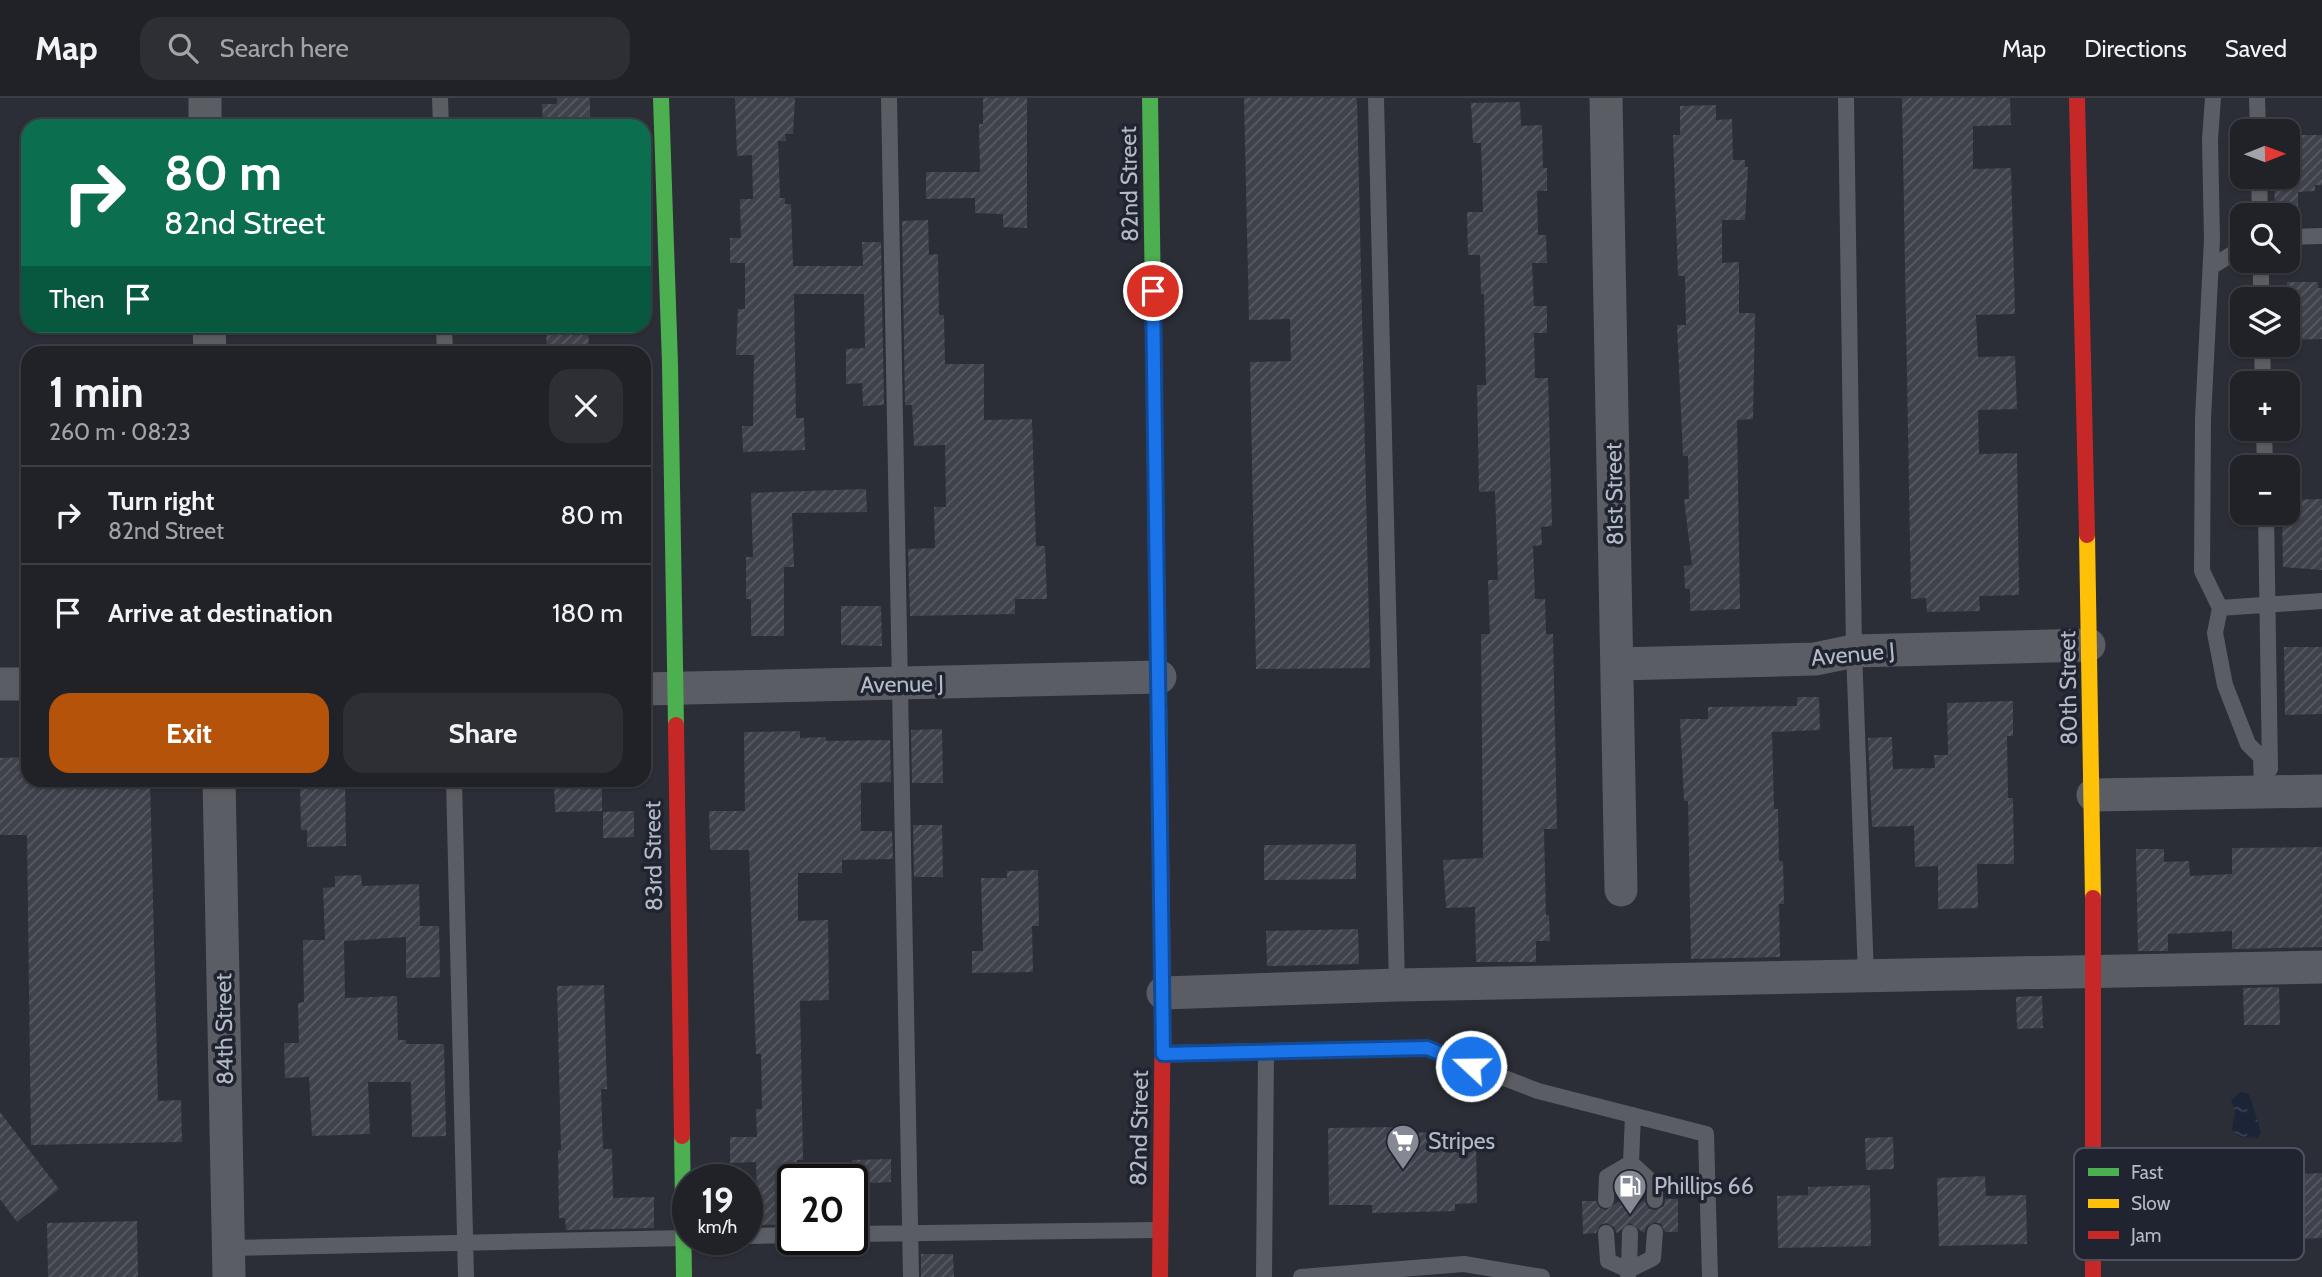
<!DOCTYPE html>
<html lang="en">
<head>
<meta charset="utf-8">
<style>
	:root { --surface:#202228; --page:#2d2f34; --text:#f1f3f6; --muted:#a2a4a8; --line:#3d3f45; --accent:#b45309 }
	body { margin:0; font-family:Cabin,sans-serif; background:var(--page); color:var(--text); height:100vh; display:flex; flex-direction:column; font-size:26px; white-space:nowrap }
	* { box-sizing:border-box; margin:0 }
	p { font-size:23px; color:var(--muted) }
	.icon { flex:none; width:38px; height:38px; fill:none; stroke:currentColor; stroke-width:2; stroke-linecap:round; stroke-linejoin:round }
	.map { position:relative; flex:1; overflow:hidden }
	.side { position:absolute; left:21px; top:248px; width:630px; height:441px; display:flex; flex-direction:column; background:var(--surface); border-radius:21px; box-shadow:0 2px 5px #0004,0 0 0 2px var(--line) }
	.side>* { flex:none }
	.hud { position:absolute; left:21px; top:21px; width:630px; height:214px; border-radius:21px; box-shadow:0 2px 5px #0004,0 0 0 2px var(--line); background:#0b6e4f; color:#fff; overflow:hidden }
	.needle { width:46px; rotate:89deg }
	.controls { position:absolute; left:2230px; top:21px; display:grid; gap:14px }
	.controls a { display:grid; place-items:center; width:70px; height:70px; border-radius:14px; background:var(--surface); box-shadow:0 2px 5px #0004,0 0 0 2px var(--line); font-size:35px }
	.speed { position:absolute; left:672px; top:1066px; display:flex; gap:14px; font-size:35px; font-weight:700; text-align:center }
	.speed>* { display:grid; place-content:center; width:91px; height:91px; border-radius:50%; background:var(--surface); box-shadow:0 2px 5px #0004,0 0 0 2px var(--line); line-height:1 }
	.speed small { font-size:18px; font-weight:400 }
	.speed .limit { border:4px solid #111; border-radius:10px; background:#fff; color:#111 }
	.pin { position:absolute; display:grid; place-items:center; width:60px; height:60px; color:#fff; margin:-30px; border:4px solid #fff; border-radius:50%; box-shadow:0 2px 7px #0007 }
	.me { position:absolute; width:77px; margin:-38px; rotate:291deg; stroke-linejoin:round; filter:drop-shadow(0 0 5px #0008) }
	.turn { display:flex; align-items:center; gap:24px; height:147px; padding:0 28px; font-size:32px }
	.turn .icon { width:91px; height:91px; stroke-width:2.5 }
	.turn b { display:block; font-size:49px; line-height:60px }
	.then { display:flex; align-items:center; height:66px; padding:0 28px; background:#0003; gap:14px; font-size:26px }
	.round { display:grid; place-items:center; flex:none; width:74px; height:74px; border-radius:21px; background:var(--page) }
	.head { display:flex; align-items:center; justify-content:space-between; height:119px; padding:0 28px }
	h1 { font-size:42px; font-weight:700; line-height:52px }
	.action { display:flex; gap:14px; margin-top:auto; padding:14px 28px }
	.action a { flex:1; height:80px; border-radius:21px; background:var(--accent); color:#fff; font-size:28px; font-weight:700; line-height:80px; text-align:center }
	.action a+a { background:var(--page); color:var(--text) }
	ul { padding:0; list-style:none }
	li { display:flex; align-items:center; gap:21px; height:98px; padding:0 28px; border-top:2px solid var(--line) }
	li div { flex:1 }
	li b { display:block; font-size:26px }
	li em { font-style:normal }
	header { display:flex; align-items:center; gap:42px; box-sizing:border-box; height:98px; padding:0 35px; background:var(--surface); border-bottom:2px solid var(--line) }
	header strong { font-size:33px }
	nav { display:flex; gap:38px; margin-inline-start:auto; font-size:24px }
	.search { width:490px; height:63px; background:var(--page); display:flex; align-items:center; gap:18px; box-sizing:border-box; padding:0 24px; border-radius:21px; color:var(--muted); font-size:26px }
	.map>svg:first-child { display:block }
	.water { fill:url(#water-ripples) }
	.building { fill:url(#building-hatch) }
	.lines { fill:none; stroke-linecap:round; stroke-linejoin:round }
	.lane { stroke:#5b5d64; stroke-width:16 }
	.street { stroke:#5b5d64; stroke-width:33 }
	.fast { stroke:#4caf50; stroke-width:16 }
	.slow { stroke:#ffc107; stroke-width:16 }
	.jam { stroke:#c62828; stroke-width:16 }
	.route-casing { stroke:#114b97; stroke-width:18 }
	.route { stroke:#1a73e8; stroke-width:12 }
	.labels { text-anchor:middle; stroke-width:7; stroke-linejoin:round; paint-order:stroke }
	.street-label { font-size:23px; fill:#b5bac7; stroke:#1f2430 }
	.poi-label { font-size:23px; fill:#b5bac7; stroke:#1f2430; text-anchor:start }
	.key { fill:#1f2430; stroke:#4c515d; stroke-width:2 }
	.key-label { font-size:19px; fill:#b5bac7 }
</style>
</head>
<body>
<header>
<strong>Map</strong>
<div class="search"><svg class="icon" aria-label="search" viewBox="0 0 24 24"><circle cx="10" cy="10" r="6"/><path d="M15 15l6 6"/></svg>Search here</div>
<nav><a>Map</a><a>Directions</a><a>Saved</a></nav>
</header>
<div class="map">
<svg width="2322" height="1179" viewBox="0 0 2322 1179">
	<defs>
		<pattern id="water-ripples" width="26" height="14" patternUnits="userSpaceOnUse" patternTransform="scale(1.75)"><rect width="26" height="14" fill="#1c2538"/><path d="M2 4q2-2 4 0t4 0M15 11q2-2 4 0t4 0" fill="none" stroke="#3b4353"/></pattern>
		<pattern id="building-hatch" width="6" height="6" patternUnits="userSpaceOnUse" patternTransform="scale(1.75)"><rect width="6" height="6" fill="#3f424a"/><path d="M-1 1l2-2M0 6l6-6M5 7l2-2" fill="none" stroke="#585b63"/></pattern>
	</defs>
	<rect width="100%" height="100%" fill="#2b2e36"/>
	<path class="water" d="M2241,994l8,2c5,13 8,26 12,39l-3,5 -18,-1 -8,-7 3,-18 -4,-12z"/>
	<path class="building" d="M557,0h33v28h-47l-1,-22h15z
		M735,0h60l-2,36h-8l1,7h-8l2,57h5v6h6l2,62h70l-1,-24h19l3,163 -21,1 -1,-23 -16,1v-35l19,-1 -1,-54h-70l2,124h8l1,32 -62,2 -1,-26h11l1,-71h-18l2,-46h7v-46h-15v-25h11l-1,-39h13l-1,-44 -15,1z
		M983,0h44v130l-24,-1v-13l-28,-1v-15l-49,1v-27h54l-1,-48h4z
		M1244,0h113l13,570 -114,1 -6,-307 41,-1 -1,-42 -41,1z
		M1902,0h108l1,27 -38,1v43l38,-1 4,146 -39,1 2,42 37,-1 2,53 -39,1 1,44 38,-1 2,142 -40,1 1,15 -53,1 -1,-14 -15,1z
		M1520,4l1,24 21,-1 1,43h4v23h-10l1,44h8l1,28h-15l2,43h13v27h-13l1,45h13l4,148 -11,1 1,18 -9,1 2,53h10l1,35h7l4,195h-13l2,86h3l1,26h-14v21h-60l-1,-55 -29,1 -3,-48 40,-2 -2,-224h9l-2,-54h10l-3,-89 -16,1 -2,-107h9l-2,-91h-3l-1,-39h-12l-1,-43h16l-2,-69h-8l-2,-40z
		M1716,7v15l16,-1 1,41h12v7h3l-3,53h-23v43l17,-1v51h16l-2,106 -16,1 3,189 -50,2v-22h-5l-1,-23 8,-1 -8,-66h5l-1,-43h-5l-6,-131h9l-1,-49h-7l-5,-141h7v-29z
		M2287,37h35v50h-7v6l-17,1v19l-23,1 -1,-35h13z
		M928,122l1,35 9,-1 1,61h5l1,49h39v56l48,-1 4,127h9l2,53h-32v15l-105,2 -2,-67 27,-1 -1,-41h12l-1,-62 -31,1 -2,-41h-7l-3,-184z
		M2287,184h31v6h4v51l-35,1z
		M546,228h42l1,28h-42z
		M866,391l1,23 -75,1 2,54h-10v69h-33v-37h-5v-42h7l-2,-64z
		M2322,401v71l-39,-3 -1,-54h5v-13z
		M841,508h40l1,40 -41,-1z
		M2284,549h38v67l-37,1z
		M1797,599h22l1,33 -48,2 2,77h4l1,52h4l1,43h-5l1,53 -89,2 -3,-158h-4l-4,-82h28v-12l89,-1z
		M2013,603v35h-6l1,62h5l1,66h-37l1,44 -40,1v-43l-23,1 -1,-41 -42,1 -4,-89 24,-1 1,32 42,-1 -1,-13h14l-1,-52z
		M942,631l1,54h-31l-1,-53z
		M800,633v7l26,-1v4l64,-1 1,42 -30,1v48h31l1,28 -51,1v13h-44v48l30,-1 1,80 -29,1 3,159h-6v20h-4v44l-35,1 -2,-63 -26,1v-26h27l-1,-28h6l-1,-55h-5l-7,-204h-39l-1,-39h36l-1,-79z
		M28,659v23h122l8,321 23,-1 1,42 -151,3 -4,-310h-27v-77z
		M300,682h45l1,66 -39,1v-17h-6z
		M554,682h48v31l-47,1z
		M634,713v26l-31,1v-26z
		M913,727h29l1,52h-29z
		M1356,746v35l-92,1v-35z
		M2322,749v100l-90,2v-18l-64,3v17h-30l-2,-102h28v13l25,-1 1,15 42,-2v-26z
		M1038,772l1,56h-7l1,46 -61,1v-22h11l-2,-73h26v-7z
		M361,777l1,11 57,-2 1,42h19l1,51 -34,1v-41l-62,4 1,57 52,-2 1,44h8v4h38l2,92 -34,1 -1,-55h-43l2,52 -58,2 -3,-59 -24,1 -1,-35h15l-1,-40 6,-1 -1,-62h22l-2,-52 12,-1v-11z
		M1358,831l1,35 -92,2 -1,-35z
		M604,887l3,104h-6l2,60h9l1,49 41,-1v31l-88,2 -1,-12h-6l-1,-68h3l-4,-164z
		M2279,889l1,38h-36l-1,-37z
		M2042,898l1,32 -26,1 -1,-32z
		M0,1014l59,77 -42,33 -17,-23z
		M1398,1029v6l45,-1v6l33,-1 1,66 -22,1v7l-83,2v-8h-43l-1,-77z
		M1893,1039l1,32 -28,1 -1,-32z
		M891,1061v23l-39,2v-24z
		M2322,1075v65l-21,1 -2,-65z
		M1985,1078l1,20 40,-1 1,49 -88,2 -2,-68z
		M1870,1087l1,61 -93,2 -1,-52 31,-1v-8z
		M1665,1101h13v33h-13l-4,-8 -6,-2 -8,4 -3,7 -14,-10 -13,10 -3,-6 -8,-4 -6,2 -4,8 -13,1 -1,-33h14l4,7 6,2 15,-10 4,9 7,1 12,-10 5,9 7,1 8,-4z
		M137,1123l1,56h-90l-1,-54z
		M921,1156h32l1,23h-33z"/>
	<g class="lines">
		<path class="lane" d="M440,0l1,28
			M889,0l22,1179
			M1376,0l21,887
			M1846,0l8,553 12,325
			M2213,0l-3,42 2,99 -9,180 -1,152 18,37 -5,25 10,52 23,59 13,13 1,35
			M2257,0l1,33
			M2259,79l1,38
			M2287,139l35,-1
			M2261,163v38
			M2211,169l31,-19
			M444,228l1,28
			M2262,247l1,38
			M2264,331l1,38
			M2266,415l4,256
			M2220,510l102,-7
			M454,682l12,497
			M1163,955l264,-5 111,43 168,43 4,143
			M1633,1017l-2,48 24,22v15
			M1606,1102l1,-23 24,-14
			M1631,1102v-37
			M1606,1135l2,28 21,9 1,-37
			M852,1136l307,-4
			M747,1138l46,-1
			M228,1150l457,-10
			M1264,1179l2,-226
			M1301,1179l163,-13 78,13
			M1628,1179l1,-7 24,-12 2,-26"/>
		<path class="street" d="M205,0v28
			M1606,0l15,792
			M209,228l1,28
			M1617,566l198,-5 39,-8 235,-6
			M0,586h28
			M644,591l516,-12
			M219,682l10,497
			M2093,697l229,-4
			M1163,895l234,-8 925,-18"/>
		<path class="fast" d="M661,0l9,266 6,361
			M1150,0l10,674
			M682,1038l2,141"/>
		<path class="slow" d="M2087,437l6,363"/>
		<path class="jam" d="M2077,0l10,437
			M676,627l6,411
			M1160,674l3,221 -3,284
			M2093,800v379"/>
	</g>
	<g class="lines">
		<defs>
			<path id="route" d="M1153,193l10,763 264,-6 44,18"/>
		</defs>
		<use href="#route" class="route-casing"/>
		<use href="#route" class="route"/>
	</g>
	<defs>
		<symbol id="supermarket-pin" viewBox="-11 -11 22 30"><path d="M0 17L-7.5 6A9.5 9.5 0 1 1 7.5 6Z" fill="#858994" stroke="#1f2430"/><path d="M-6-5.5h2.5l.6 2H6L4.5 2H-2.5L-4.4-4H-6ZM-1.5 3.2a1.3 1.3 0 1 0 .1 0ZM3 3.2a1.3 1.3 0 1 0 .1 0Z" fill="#fff"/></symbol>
		<symbol id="fuel-pin" viewBox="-11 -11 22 30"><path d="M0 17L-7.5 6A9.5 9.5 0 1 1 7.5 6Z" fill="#858994" stroke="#1f2430"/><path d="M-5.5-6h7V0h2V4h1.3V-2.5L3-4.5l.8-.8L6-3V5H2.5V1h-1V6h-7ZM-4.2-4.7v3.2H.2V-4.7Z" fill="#fff"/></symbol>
	</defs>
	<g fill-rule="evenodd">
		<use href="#supermarket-pin" x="1384" y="1024" width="38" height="52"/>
		<use href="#fuel-pin" x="1611" y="1069" width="38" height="52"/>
	</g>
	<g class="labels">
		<g class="street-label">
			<text transform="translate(1129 86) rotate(-91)" y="8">82nd Street</text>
			<text transform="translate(1614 396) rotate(-91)" y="8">81st Street</text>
			<text transform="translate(1853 556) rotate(-5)" y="8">Avenue J</text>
			<text transform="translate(902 586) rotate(-1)" y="8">Avenue J</text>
			<text transform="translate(2068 590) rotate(-91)" y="8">80th Street</text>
			<text transform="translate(653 758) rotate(-91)" y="8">83rd Street</text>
			<text transform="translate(224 931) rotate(-91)" y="8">84th Street</text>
			<text transform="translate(1139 1030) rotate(-89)" y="8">82nd Street</text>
		</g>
		<g class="poi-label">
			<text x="1428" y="1051">Stripes</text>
			<text x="1654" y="1096">Phillips 66</text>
		</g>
	</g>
	<rect x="2074" y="1050" width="230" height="112" rx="10" class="key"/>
	<rect x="2088" y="1070" width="31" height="8" fill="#4caf50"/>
	<rect x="2088" y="1101" width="31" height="9" fill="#ffc107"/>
	<rect x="2088" y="1133" width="31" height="8" fill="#c62828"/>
	<g class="key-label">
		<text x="2131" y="1081">Fast</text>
		<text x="2131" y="1112">Slow</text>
		<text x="2131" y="1144">Jam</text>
	</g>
</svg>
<div class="controls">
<a><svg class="needle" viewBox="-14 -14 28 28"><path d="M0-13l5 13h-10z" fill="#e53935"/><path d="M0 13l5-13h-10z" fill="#a2a4a8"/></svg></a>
<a><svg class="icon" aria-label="search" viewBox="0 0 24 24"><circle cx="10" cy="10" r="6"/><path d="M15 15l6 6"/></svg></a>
<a><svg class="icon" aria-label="layers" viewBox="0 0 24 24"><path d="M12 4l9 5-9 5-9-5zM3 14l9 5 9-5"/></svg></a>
<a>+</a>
<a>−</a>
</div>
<div class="speed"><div>19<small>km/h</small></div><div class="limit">20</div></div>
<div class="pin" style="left:1153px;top:193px;background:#d93025"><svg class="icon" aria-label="arrive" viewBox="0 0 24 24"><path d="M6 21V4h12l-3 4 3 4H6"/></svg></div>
<svg class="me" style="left:1471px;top:968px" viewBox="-20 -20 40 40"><circle r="17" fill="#1a73e8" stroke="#fff" stroke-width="3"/><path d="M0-11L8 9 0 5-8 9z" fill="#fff"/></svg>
<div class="hud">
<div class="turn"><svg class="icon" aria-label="right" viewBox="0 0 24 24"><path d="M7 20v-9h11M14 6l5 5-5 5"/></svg><div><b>80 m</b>82nd Street</div></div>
<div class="then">Then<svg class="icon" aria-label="arrive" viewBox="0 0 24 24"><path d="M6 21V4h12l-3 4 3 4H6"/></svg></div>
</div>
<section class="side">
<div class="head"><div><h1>1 min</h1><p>260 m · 08:23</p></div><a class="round"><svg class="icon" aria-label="close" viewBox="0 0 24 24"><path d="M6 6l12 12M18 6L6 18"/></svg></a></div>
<ul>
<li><svg class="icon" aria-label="right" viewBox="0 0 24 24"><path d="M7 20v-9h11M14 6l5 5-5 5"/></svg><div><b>Turn right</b><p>82nd Street</p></div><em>80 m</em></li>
<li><svg class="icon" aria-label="arrive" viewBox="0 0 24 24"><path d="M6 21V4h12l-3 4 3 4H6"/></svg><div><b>Arrive at destination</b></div><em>180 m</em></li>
</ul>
<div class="action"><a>Exit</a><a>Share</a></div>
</section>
</div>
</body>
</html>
